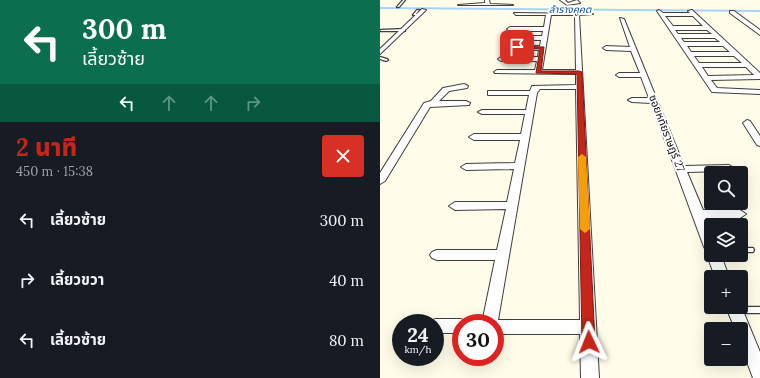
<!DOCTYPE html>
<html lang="th">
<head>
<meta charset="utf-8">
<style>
	:root { --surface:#171b24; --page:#20242c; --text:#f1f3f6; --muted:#9ea1a6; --accent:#c52619 }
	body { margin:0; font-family:Lora,"Noto Sans Thai",serif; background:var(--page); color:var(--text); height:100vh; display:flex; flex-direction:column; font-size:15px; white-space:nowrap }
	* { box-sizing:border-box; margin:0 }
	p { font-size:13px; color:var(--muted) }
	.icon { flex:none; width:22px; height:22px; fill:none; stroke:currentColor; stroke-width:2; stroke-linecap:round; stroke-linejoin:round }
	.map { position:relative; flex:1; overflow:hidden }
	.side { display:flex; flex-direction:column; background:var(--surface); width:380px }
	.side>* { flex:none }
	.top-card { background:#0b6e4f; color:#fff; overflow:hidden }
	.fabs { position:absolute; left:324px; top:166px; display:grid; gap:8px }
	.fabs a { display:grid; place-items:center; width:44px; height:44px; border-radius:4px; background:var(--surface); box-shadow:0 4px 16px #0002; font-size:20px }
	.speed { position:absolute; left:12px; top:314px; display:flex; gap:8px; font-size:20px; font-weight:700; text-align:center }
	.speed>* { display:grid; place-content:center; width:52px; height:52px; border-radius:50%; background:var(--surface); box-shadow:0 4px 16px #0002; line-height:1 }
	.speed small { font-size:10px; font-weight:400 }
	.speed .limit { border:6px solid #d22; background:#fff; color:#111 }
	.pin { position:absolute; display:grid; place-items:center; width:34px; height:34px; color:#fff; margin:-17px; border-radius:8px; box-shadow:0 2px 6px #0006 }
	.me { position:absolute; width:44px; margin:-22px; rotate:358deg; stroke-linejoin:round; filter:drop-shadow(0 0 3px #0008) }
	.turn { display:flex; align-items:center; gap:14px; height:84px; padding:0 16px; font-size:18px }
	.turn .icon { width:52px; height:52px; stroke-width:2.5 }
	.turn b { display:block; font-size:28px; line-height:34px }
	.lanes { display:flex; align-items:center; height:38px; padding:0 16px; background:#0003; justify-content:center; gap:20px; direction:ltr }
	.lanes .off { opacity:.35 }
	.round { display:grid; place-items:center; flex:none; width:42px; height:42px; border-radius:4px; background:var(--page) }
	.headline { display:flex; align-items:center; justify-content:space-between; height:68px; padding:0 16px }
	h1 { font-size:24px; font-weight:800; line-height:30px; color:var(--accent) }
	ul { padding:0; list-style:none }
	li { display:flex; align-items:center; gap:12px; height:60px; padding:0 16px }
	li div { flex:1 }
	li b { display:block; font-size:15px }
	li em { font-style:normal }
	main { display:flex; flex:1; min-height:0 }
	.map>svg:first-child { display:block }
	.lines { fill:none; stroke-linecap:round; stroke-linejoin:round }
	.canal { fill:#a9d2fb; fill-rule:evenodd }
	.service-casing { stroke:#3e3e3e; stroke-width:2.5 }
	.minor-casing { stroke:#3e3e3e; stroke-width:2 }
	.service { fill:#fff; fill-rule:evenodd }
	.minor { fill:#fff; fill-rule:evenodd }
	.route { fill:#c52619; stroke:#801910 }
	.slow { fill:#f59e0b }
	.labels { text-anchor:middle; stroke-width:4; stroke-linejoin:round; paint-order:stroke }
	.far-water-label { font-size:10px; font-style:italic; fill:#0c4fa6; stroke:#fff }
	.street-label { font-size:11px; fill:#0b0b0b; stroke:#fff }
</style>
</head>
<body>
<main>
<section class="side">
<div class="top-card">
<div class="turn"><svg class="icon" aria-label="left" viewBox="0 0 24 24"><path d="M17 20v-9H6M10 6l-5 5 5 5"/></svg><div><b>300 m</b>เลี้ยวซ้าย</div></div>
<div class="lanes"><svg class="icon" aria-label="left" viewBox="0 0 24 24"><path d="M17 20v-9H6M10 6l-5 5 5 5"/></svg><svg class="icon off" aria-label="ahead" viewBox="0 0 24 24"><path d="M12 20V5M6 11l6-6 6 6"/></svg><svg class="icon off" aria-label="ahead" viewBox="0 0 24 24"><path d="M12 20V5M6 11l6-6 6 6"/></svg><svg class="icon off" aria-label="right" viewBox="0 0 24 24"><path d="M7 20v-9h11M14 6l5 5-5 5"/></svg></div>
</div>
<div class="headline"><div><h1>2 นาที</h1><p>450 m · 15:38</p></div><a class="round" style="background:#d93025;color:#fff"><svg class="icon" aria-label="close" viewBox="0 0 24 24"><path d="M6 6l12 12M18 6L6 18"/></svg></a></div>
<ul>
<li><svg class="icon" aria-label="left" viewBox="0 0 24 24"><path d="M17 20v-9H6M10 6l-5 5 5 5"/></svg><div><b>เลี้ยวซ้าย</b></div><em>300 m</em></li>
<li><svg class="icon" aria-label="right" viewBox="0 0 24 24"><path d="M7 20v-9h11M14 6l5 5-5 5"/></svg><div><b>เลี้ยวขวา</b></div><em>40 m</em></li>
<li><svg class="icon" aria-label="left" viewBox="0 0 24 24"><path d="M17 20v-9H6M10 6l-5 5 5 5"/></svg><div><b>เลี้ยวซ้าย</b></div><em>80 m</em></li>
</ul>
</section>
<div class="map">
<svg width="380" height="378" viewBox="0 0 380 378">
	<rect width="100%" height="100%" fill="#fffde9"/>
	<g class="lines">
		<path class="canal" d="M0,7l380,3v2l-380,-3z"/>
		<defs>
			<path id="service" d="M23,0h2l-6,7h-2z
				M37,10h2l-3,4 4,1h-7z
				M24,29l1,2h-25l1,-1z
				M0,57l7,2 1,1 -2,1 -6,-2z
				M361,248h12l1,2 -1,2h-12z
				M356,307h24v6h-24l-3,-1 -1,-2 1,-2z"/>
			<path id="minor" d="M105,0h4l1,4 23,1h-55l27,-2z
				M180,0h5l3,3 9,-3 3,3 -13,2z
				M42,9l4,1 -46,44v-5z
				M279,10l4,3h27l-2,-2 4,-1 68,63v6l-49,1 6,8 43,2v4l-48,-2 -55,-81zM285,16h28l10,10h-30zM295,30h32l5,4h-34zM301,38h34l5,4h-36zM307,46h36l7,6h-39zM314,56h40l8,7h-43zM322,67h44l8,8 -46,1z
				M350,11h4l26,19v5l-30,-22z
				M134,13l79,1 -14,1 20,363h-18l-1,-44h-85v-11h-13l13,-63h-58l-5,-2 -2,-3 2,-3 5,-2h60l9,-41 -51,1 -6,-4 6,-4h52l7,-33 -48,1 -5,-3 5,-3 49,-1 5,-23h-46l-5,-3 5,-3h47l4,-20h-43l-4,-2 4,-2h44l3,-15h-41v-4h42l2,-5 44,-1v-11l-81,-1 -1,-1 3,-2h38l2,-9h-36l-3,-2 3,-2h37l1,-7 -35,-1 -3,-2 3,-2 36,1 1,-6h-34l-3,-2 3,-2h35l1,-5h-33l-3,-2 3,-2h34l2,-12h-30zM171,15h24l1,55h-34zM196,89l4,231h-82l39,-227 3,-4z
				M240,18l4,1 60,147 45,-1 5,3 -5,3 -42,1 16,38h37l6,4 -6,4h-34l5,13v24h10l8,22h-14l-8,-22 3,-4 -4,-1 -2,-3 -53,-144 -19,-1 -4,-2 4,-2h17l-8,-21h-22l-3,-2 3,-2h21l-9,-22 -25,-1 -3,-2 3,-2 24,1z
				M84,84l4,2 -1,2 -18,3 -10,10h27l4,2 -1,2 -39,2 -45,74 -5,3v-11l44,-70 7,-2 12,-13z
				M367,120l3,1 10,15v10l-3,-1 -14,-22z
				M361,306l19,46v26h-7l-12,-32v-17h-6l-9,-22z
				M55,319h26l7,4h-7v10h-26v-10h-7z"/>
		</defs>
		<use href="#service" class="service-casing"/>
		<use href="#minor" class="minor-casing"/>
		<use href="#service" class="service"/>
		<use href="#minor" class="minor"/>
	</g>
	<path class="route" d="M137,46l27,1 -3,24h38l3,1 13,270 -2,4 -4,2 -5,-2 -2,-4 -5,-268 -41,-1 4,-24 -25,-1z"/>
	<path class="slow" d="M202,154l4,3 4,72 -5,4 -5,-4 -2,-72z"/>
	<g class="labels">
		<g class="far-water-label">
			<text x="190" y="13">ลำรางคูคต</text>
		</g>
		<g class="street-label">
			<text transform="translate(287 133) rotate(69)" y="4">ซอยหทัยราษฎร์ 27</text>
		</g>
	</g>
</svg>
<div class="fabs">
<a><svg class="icon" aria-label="search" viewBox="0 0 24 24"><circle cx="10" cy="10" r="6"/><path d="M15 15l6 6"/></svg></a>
<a><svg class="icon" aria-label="layers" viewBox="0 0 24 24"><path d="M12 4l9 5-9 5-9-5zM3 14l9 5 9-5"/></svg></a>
<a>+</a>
<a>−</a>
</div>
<div class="speed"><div>24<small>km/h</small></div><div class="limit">30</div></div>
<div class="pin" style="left:137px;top:47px;background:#d93025"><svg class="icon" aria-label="arrive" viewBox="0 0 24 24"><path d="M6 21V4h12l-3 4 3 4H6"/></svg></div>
<svg class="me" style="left:209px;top:342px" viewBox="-20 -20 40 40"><path d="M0-17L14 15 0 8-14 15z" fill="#c52619" stroke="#fff" stroke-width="4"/></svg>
</div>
</main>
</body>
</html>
